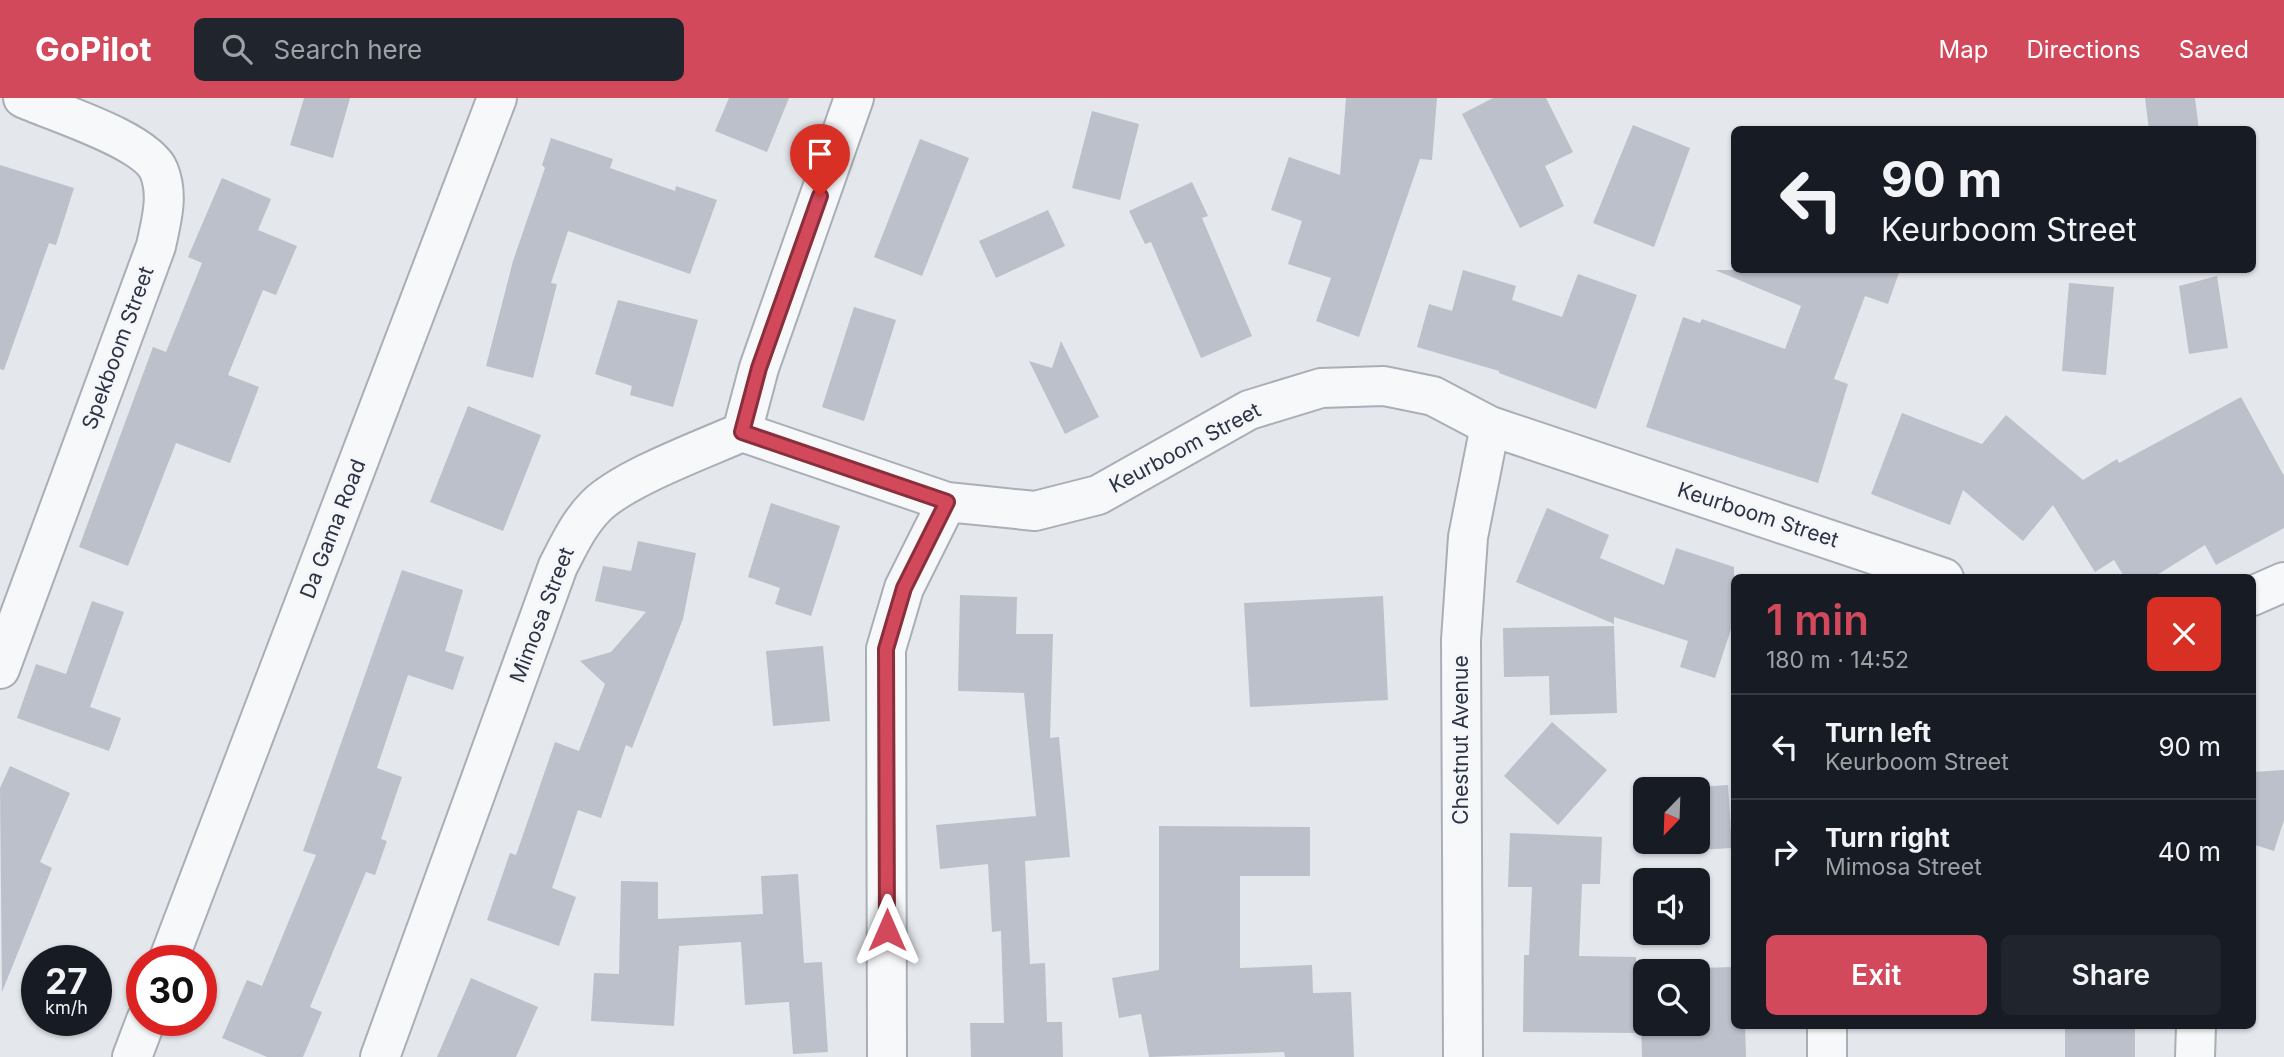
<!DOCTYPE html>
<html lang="en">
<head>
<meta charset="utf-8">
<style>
	:root { --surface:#171b24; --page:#20242c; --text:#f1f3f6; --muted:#9ea1a6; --line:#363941; --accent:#d1495b }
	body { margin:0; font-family:Inter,sans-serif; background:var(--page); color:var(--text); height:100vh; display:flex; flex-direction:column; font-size:26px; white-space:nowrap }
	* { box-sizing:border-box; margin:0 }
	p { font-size:23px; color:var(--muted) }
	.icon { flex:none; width:38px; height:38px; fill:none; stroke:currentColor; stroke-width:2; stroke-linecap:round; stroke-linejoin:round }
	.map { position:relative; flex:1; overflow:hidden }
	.panel { position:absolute; left:1731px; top:476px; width:525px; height:455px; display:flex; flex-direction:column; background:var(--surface); border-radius:10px; box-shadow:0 2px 5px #0004 }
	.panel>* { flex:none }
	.top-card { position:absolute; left:1731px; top:28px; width:525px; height:147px; border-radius:10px; box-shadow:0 2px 5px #0004; background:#171b24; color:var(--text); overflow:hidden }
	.needle { width:46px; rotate:203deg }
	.buttons { position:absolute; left:1633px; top:679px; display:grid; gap:14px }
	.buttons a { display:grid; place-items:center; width:77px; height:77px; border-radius:10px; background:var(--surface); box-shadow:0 2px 5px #0004; font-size:35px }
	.speed { position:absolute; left:21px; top:847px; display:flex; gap:14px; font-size:35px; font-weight:700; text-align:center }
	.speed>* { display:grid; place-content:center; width:91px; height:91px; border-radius:50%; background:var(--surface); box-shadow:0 2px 5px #0004; line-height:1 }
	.speed small { font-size:18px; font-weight:400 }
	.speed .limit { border:10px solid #d22; background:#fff; color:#111 }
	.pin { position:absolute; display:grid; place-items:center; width:60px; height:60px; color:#fff; margin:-72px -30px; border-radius:50% 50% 50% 0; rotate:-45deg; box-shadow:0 0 7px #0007 }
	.pin .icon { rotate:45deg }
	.me { position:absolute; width:77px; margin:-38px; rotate:0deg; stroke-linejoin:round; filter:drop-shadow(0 0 5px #0008) }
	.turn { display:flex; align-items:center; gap:24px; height:147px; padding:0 35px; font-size:32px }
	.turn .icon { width:91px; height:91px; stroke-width:2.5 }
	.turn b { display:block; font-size:49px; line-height:60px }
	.round { display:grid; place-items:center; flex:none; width:74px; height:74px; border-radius:10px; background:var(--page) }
	.overview { display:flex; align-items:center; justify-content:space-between; height:119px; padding:0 35px }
	h1 { font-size:42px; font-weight:600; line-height:52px; color:var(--accent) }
	.cta { display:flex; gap:14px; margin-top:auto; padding:14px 35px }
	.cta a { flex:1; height:80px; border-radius:10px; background:var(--accent); color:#fff; font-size:28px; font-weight:600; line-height:80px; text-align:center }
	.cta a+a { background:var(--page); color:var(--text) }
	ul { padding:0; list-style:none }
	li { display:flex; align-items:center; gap:21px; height:105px; padding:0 35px; border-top:2px solid var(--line) }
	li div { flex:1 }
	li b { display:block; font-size:26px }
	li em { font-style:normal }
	header { display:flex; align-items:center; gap:42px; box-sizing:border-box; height:98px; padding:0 35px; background:var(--accent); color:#fff }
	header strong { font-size:33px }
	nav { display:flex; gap:38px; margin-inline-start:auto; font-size:24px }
	.search { width:490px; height:63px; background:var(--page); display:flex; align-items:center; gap:18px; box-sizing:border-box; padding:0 24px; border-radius:10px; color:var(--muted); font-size:26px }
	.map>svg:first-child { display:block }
	.building { fill:#bbc0ca }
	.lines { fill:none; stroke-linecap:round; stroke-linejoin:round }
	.minor-casing { stroke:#a9aeb7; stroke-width:42 }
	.minor { stroke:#f7f8fa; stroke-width:38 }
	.route-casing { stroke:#882f3b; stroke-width:18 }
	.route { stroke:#d1495b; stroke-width:12 }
	.labels { text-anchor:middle; stroke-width:6; stroke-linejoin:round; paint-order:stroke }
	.street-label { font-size:21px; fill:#2b3445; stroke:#f4f6f9 }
</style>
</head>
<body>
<header>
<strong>GoPilot</strong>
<div class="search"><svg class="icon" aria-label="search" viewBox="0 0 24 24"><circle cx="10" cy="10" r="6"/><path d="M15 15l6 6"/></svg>Search here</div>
<nav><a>Map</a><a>Directions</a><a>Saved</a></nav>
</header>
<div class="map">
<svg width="2284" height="959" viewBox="0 0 2284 959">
	<rect width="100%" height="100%" fill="#e4e7ec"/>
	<path class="building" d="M304,0h46l-17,60 -43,-13z
		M729,0h60l-22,54 -52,-21z
		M1346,0h91l-5,62 -12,-1 -61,178 -43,-16 15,-43 -43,-14 14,-43 -31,-11 18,-53 51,18z
		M1493,0h53l27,54 -28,14 19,40 -44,22 -58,-114z
		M2145,0h50l4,32h-50z
		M1092,13l47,13 -19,76 -48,-12z
		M1633,27l57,23 -36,99 -61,-24z
		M551,40l62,21 -3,9 65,23 1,-5 41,14 -27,74 -122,-43 -17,52 6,1 -24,94 -47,-12 27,-105 32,-93 -3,-3z
		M920,41l49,19 -47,118 -48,-19z
		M0,67l74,23 -18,57 -7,-2 -45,127 -4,-1z
		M222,80l49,21 -13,31 39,16 -21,49 -13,-5 -35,85 31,12 -29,76 -54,-20 -48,123 -49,-19 74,-200 13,5 36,-89 -14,-6z
		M1192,84l16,34 -6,2 50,118 -51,22 -50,-116 -6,2 -16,-33z
		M1048,112l17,36 -69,32 -17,-37z
		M1463,172l53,16 -4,14 50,17 16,-43 59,21 -41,114 -97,-36v-2l-82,-24 12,-43 23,7z
		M1715,172h185l-12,34 -23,-8 -31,83 14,5 -30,99 -172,-56 37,-110 17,6 2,-4 83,30 16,-43z
		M2217,178l11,72 -39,6 -10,-68z
		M2069,185l45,4 -8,88 -44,-4z
		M618,202l80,20 -25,87 -43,-12 2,-9 -37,-12z
		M854,209l42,13 -32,101 -42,-14z
		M1061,243l38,76 -34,17 -36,-73 23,7z
		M2241,299l43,79v52l-68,37 -11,-20 -53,33h-27l-11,-18 -19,12 -42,-67 -30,36 -60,-51 -13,35 -79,-31 31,-81 80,31 24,-29 77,65 34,-21 2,4z
		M468,308l73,29 -38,96 -73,-29z
		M771,405l69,23 -29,90 -36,-12 5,-16 -32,-11z
		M1547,410l62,27 -9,23 64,27 12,-37 58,19v53l-19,58 -35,-11 8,-26 -74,-24v7l-98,-42z
		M638,443l58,12 -13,66 -51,129 -6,-3 -25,73 -23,-8 -26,78 24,9 -17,49 -72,-26 23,-67 6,2 39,-113 24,9 26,-67 -25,-23 31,-9 35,-40 -51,-11 8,-35 28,5z
		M402,472l61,20 -18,61 19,6 -11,33 -45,-15 -31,93 25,9 -21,62 6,2 -12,34 -9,-3 -56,135 12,5 -19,45h-36l-45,-19 25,-58 15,6 54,-131 -13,-4z
		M960,497l57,2 -1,37h37l-3,104 9,-1 11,120 -45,4 5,103 15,-1 2,59h15l1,35h-92l-1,-34h34l-3,-92 -9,1 -4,-68 -48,5 -4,-44 100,-9 -12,-123 -66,-2z
		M1383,498l5,104 -138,7 -6,-104z
		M92,503l32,11 -34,95 31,11 -12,33 -92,-33 19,-54 30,10z
		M1614,528l3,87 -67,2 -1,-39 -45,1 -1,-49z
		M823,548l7,75 -57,5 -7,-75z
		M1552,624l55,48 -49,55 -54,-49z
		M10,668l60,27 -30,69 12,6 -50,124 -2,-204z
		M2284,672v50l-10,31 -22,-7v-72z
		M1728,687l4,63 -34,2v-63z
		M1159,728l151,1v49h-70v92l72,-3 1,28 38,-1 3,65h-69l-1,-5 -135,5 -8,-43 -22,4 -7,-40 47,-8z
		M1510,735l92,4 -2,47h-18l-3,72 57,1 -1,76 -112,-1 1,-77h5l3,-68h-24z
		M798,776l6,89 18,-1 6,90 -35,2 -4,-52 -44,3 -4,-63 -62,4 -5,80 -83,-5 3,-48 25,1 2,-93 37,1v37l105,-5 -2,-38z
		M1734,869v59h11l1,31h-104l-1,-33h57v-56z
		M471,880l67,29 -22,50h-79z
		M2065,928h70v31h-70z"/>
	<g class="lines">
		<defs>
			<path id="minor" d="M742,334l205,70 88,9 63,-16 151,-85 72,-22 63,-2 49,10 57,30 454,152
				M742,334l17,-64 95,-270
				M2252,498l32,-14
				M0,571l156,-423c5,-24 13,-50 3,-75 -12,-31 -105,-59 -136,-73
				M168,863l329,-863
				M1827,928v31
				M132,959l14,-37
				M380,959l178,-491c11,-21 21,-43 38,-60 28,-28 108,-57 146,-74
				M887,959l-1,-408 18,-61 43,-86
				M1463,959l-2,-417 7,-103 22,-111
				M2195,959l1,-31"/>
		</defs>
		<use href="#minor" class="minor-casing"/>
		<use href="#minor" class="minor"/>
	</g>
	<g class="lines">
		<defs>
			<path id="route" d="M820,98l-61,172 -17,64 205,70 -43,86 -18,61 1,281"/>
		</defs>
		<use href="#route" class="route-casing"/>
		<use href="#route" class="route"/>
	</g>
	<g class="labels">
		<g class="street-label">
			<text transform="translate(118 250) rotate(-70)" y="7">Spekboom Street</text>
			<text transform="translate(1185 350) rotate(-28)" y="7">Keurboom Street</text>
			<text transform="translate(1758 417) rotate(18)" y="7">Keurboom Street</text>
			<text transform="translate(333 431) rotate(-69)" y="7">Da Gama Road</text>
			<text transform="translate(542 517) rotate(-69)" y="7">Mimosa Street</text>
			<text transform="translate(1461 642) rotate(-90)" y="7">Chestnut Avenue</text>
		</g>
	</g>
</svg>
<div class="buttons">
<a><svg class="needle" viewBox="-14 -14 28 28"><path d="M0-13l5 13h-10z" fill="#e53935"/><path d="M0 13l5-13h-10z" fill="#9ea1a6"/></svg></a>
<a><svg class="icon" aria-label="sound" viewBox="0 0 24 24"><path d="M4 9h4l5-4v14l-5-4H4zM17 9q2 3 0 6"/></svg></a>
<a><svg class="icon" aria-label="search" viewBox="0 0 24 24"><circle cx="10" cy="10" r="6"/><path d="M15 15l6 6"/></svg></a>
</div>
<div class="speed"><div>27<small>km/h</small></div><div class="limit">30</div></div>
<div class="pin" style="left:820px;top:98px;background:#d93025"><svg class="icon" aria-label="arrive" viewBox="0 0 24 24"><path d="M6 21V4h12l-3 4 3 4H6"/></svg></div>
<svg class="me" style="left:887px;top:832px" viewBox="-20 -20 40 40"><path d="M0-17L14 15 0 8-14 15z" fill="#d1495b" stroke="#fff" stroke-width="4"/></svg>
<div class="top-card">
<div class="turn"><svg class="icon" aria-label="left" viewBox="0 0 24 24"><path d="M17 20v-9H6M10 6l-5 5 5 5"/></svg><div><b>90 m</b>Keurboom Street</div></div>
</div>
<section class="panel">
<div class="overview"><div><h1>1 min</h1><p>180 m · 14:52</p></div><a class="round" style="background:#d93025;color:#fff"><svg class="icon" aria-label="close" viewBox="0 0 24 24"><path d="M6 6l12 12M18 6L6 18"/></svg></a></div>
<ul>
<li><svg class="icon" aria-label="left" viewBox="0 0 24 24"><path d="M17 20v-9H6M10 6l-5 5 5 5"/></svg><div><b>Turn left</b><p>Keurboom Street</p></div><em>90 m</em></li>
<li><svg class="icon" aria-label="right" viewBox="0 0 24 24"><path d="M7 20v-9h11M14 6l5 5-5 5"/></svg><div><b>Turn right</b><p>Mimosa Street</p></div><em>40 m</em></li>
</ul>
<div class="cta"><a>Exit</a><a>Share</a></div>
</section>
</div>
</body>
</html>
